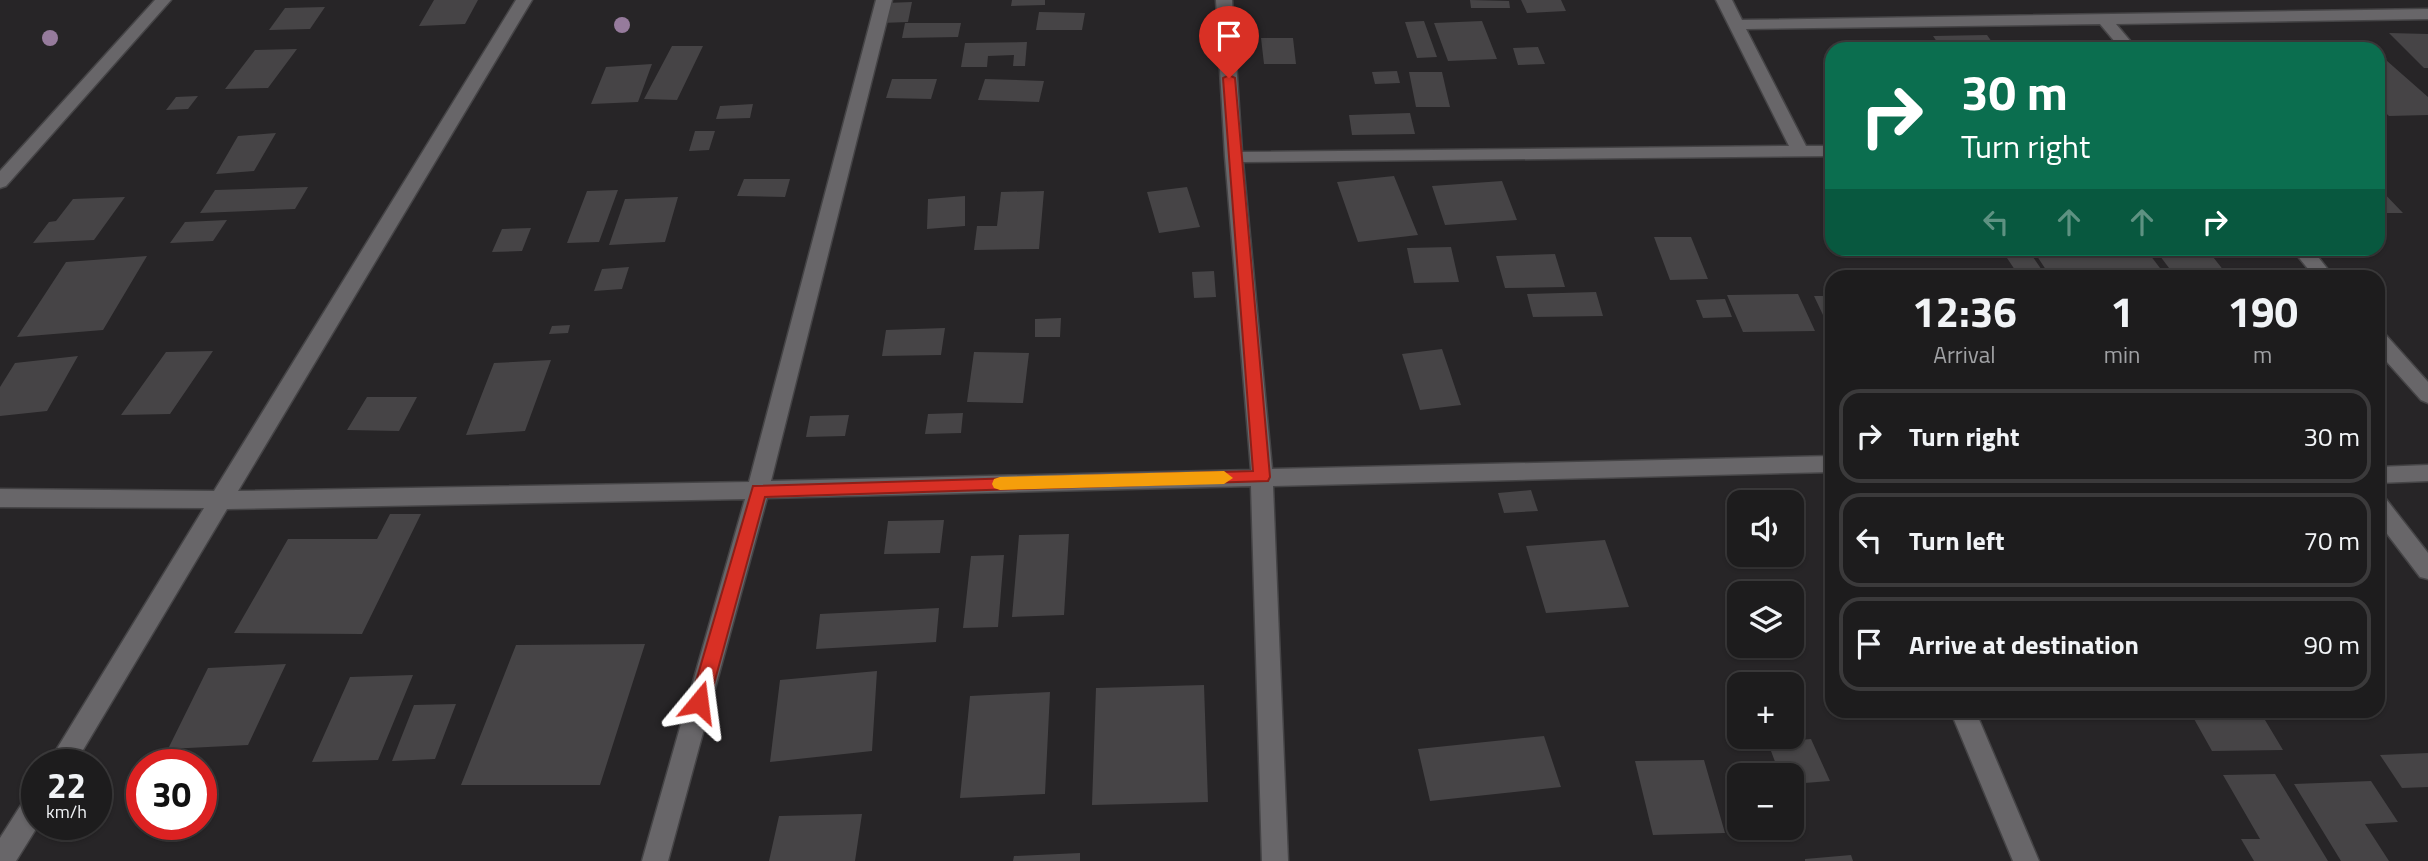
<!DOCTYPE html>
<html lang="en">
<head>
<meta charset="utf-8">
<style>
	:root { --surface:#1d1c1d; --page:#252526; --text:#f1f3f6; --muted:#a0a1a4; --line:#3b3a3b }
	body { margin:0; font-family:"Titillium Web",sans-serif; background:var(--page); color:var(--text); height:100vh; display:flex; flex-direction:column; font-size:26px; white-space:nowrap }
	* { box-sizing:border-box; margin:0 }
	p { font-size:23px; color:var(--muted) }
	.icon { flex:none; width:38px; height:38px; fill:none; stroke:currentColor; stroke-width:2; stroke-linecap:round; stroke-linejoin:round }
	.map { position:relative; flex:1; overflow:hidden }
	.details { position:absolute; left:1825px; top:270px; width:560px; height:448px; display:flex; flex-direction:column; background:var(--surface); border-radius:21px; box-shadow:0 2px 5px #0004,0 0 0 2px var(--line) }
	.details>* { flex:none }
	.banner { position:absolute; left:1825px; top:42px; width:560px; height:214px; border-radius:21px; box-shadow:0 2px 5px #0004,0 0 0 2px var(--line); background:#0b6e4f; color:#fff; overflow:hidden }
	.controls { position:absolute; left:1727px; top:490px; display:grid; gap:14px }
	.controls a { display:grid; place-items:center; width:77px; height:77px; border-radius:14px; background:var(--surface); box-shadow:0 2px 5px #0004,0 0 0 2px var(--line); font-size:35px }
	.speed { position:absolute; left:21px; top:749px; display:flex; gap:14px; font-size:35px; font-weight:700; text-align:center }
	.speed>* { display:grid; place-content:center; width:91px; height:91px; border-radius:50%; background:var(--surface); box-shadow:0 2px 5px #0004,0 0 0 2px var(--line); line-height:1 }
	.speed small { font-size:18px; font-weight:400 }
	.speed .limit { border:10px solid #d22; background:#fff; color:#111 }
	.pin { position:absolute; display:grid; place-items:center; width:60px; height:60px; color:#fff; margin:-72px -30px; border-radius:50% 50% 50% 0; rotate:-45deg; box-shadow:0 0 7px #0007 }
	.pin .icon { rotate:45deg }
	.me { position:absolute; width:77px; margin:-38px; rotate:16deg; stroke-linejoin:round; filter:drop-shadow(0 0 5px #0008) }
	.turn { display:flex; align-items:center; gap:24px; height:147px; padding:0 21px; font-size:32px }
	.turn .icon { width:91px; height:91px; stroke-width:2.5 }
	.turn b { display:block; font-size:49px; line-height:60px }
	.lanes { display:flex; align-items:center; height:66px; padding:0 21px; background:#0003; justify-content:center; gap:35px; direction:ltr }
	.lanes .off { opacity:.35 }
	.eta { display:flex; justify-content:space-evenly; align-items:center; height:119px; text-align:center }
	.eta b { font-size:42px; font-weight:700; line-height:49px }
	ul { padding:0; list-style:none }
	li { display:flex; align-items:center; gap:21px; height:94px; margin:0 14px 10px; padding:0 7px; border:4px solid var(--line); border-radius:21px }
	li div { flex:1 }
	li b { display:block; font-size:26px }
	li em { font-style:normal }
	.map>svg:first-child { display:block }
	.building { fill:#464446 }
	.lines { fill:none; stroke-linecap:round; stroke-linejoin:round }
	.minor-casing { stroke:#454446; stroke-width:3 }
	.minor { fill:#686669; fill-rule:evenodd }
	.tree { fill:#967b9c }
	.route { fill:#d93025; stroke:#8d1f18; stroke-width:2 }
	.slow { fill:#f59e0b }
</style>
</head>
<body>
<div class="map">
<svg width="2428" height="861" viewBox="0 0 2428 861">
	<rect width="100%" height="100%" fill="#272527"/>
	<path class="building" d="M434,0h44l-13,24 -46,2z
		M1012,0h33v5l-34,1z
		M1470,0l39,1 1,7h-39z
		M1521,0h40l5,11 -39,2z
		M912,2l-4,20 -27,1 5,-20z
		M325,7l-15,22 -41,1 16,-22z
		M1039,12l46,1 -3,17h-46z
		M1424,21l13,36 -20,1 -12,-36z
		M1482,21l15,38 -49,2 -14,-38z
		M905,23h56l-3,14 -56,1z
		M2389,33l39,1v34h-4z
		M1987,35l10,14h-55l-9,-13z
		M1261,38h32l3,26h-32z
		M1027,42l-2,24h-12l1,-11 -26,1 -1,11h-26l4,-24z
		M2180,44l78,2 2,3h-77z
		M2369,45l5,4h-56v-2z
		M672,46h31l-26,54 -33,-1z
		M1538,47l7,17 -27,1 -5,-17z
		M297,49l-29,39 -43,1 30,-39z
		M2378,53l50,44v18l-39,1 -11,-10z
		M652,64l-14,38 -47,2 15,-37z
		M1397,71l3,12 -25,1 -3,-12z
		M1409,72h33l8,35h-34z
		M892,79h45l-6,20 -45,-1z
		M985,79l59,2 -5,21 -61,-2z
		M198,96l-10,13 -22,1 10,-13z
		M753,104l-3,14 -34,1 4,-13z
		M1410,113l5,21 -63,1 -3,-20z
		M695,131h20l-6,19 -20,1z
		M276,133l-22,38 -38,3 22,-38z
		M1394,176l24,59 -60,7 -21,-60z
		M744,179h46l-5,18 -48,-1z
		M1502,181l15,39 -72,5 -13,-39z
		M308,187l-13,22 -95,4 15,-23z
		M1187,187l13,40 -41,6 -12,-41z
		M2378,187l25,26h-25z
		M618,190l-19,52 -32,1 20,-52z
		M1044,191l-5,58 -65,1 3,-24h20l4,-34z
		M965,196v30l-38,3 1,-30z
		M125,197l-31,43 -61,3 16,-21 7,-1 17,-22z
		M678,197l-13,45 -56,3 16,-46z
		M227,220l-14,21 -43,2 15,-21z
		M531,228l-9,23 -30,1 10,-23z
		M1654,237h37l17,42 -38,1z
		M1451,247l8,35 -45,1 -7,-35z
		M2154,248h52l22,28h-53z
		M2147,251l19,25h-116l-15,-23z
		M1555,254l10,33 -60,1 -9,-32z
		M147,256l-44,74 -86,7 49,-75z
		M2033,257l13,19h-27l-12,-18z
		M629,267l-7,22 -28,2 8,-22z
		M1214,271l2,26 -22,1 -2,-26z
		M1596,292l7,24 -70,1 -6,-23z
		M1798,294l17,37 -72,1 -16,-37z
		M1814,296h18v38z
		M1725,299l7,18 -29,1 -7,-18z
		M1061,318l-1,19h-25v-18z
		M570,325l-2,8 -19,1 3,-8z
		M945,328l-4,27 -59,1 4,-26z
		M1442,349l19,56 -41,5 -18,-56z
		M213,351l-43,63 -49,1 45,-63z
		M974,352l55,1 -6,50 -56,-1z
		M78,356l-31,55 -47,5v-29l15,-24z
		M551,360l-26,71 -59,4 28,-72z
		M367,397h50l-18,34 -52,-1z
		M963,413l-2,20 -36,1 3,-20z
		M849,415l-4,21 -39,1 4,-21z
		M1531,490l7,21 -34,2 -6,-20z
		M390,514h31l-59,120 -128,-1 54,-94h89z
		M944,520l-4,33 -56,1 4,-33z
		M1069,534l-5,81 -52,2 7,-82z
		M1605,540l24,67 -83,6 -20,-67z
		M1004,555l-6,72 -35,1 8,-72z
		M939,608l-3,34 -120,7 4,-35z
		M645,644l-45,141h-139l55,-140z
		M286,664l-38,81 -80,4 40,-81z
		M877,671l-5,80 -102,11 10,-82z
		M413,675l-35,85 -66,2 38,-85z
		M1204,685l4,117 -116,3 4,-117z
		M1050,692l-5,102 -85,4 10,-102z
		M456,704l-21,55 -43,2 22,-56z
		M2189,710h70l24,40 -71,1z
		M1544,736l17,51 -131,14 -12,-52z
		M1811,739l19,42 -38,3v-9h-12l-12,-32z
		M2428,753v34l-26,1 -22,-33z
		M1704,760l21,73 -72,2 -18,-74z
		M2275,774l53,87h-74l-13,-22h19l-37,-64z
		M2371,781l27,41 -33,2 24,37h-48l-47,-77z
		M862,814l-7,47h-86l10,-45z
		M1080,853v8h-67l1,-5z
		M1851,855l2,6h-48v-2z"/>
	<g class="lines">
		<defs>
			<path id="minor" d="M155,0h16l-165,186 -6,2v-17z
				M516,0h16l-294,491 511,-9 127,-482h16l-121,481 480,-11 -26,-313 -9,-157h16l10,152 547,-6 -73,-146h16l10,20 686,-11v10l-312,5 21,25h-16l-21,-25 -354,5 60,117h26v10l-589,6 29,307 560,-13v16l-559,14 15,375h-26l-11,-375 -484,12 -99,363h-26l103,-362 -518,10 -153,256h-27l157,-257 -204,-1v-18l214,2z
				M2291,248h20l22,28h-19z
				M2378,332l7,2 43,48v21l-7,-3 -43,-48z
				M2428,465v16l-50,2v-16z
				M2378,496l8,3 42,54v26l-8,-2 -42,-55z
				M1950,710h25l64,151h-26z
				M37,791l2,33 -23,37h-16v-23l28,-44z"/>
		</defs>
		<use href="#minor" class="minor-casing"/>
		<use href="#minor" class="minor"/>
	</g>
	<g class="tree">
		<circle cx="622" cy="25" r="8"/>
		<circle cx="50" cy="38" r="8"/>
	</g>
	<path class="route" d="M1229,75l6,3 35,399 -2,4 -503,16 -56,205 -3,6 -7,2 -6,-2 -3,-6 63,-216 500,-15 -30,-393z"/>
	<path class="slow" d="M1224,471l9,7 -9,6 -224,6 -6,-2 -2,-4 2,-5 6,-2z"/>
</svg>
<div class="controls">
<a><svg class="icon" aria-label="sound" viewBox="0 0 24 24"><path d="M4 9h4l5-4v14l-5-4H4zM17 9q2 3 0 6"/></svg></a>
<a><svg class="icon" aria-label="layers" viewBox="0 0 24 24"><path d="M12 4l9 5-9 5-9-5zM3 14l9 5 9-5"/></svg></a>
<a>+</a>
<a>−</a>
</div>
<div class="speed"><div>22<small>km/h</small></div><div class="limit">30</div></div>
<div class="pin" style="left:1229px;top:78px;background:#d93025"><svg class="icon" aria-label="arrive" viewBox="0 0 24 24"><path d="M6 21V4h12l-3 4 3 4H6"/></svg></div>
<svg class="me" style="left:699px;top:702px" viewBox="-20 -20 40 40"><path d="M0-17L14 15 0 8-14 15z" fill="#d93025" stroke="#fff" stroke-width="4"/></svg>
<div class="banner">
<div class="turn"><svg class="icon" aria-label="right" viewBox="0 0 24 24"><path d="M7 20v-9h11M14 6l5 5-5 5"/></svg><div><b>30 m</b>Turn right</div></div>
<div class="lanes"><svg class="icon off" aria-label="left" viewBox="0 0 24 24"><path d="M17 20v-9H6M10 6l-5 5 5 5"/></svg><svg class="icon off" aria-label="ahead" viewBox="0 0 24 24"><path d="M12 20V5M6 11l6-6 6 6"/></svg><svg class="icon off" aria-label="ahead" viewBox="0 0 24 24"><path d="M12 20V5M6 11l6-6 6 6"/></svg><svg class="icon" aria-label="right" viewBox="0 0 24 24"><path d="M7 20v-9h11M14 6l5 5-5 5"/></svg></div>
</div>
<section class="details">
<div class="eta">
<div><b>12:36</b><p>Arrival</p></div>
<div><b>1</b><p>min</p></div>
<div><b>190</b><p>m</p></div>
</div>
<ul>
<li><svg class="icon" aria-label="right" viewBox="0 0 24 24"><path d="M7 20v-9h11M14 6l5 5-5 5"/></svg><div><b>Turn right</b></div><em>30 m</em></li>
<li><svg class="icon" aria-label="left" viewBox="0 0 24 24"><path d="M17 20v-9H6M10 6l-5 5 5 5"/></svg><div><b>Turn left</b></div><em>70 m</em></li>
<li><svg class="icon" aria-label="arrive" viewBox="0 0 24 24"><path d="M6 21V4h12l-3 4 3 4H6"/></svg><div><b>Arrive at destination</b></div><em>90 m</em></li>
</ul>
</section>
</div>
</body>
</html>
